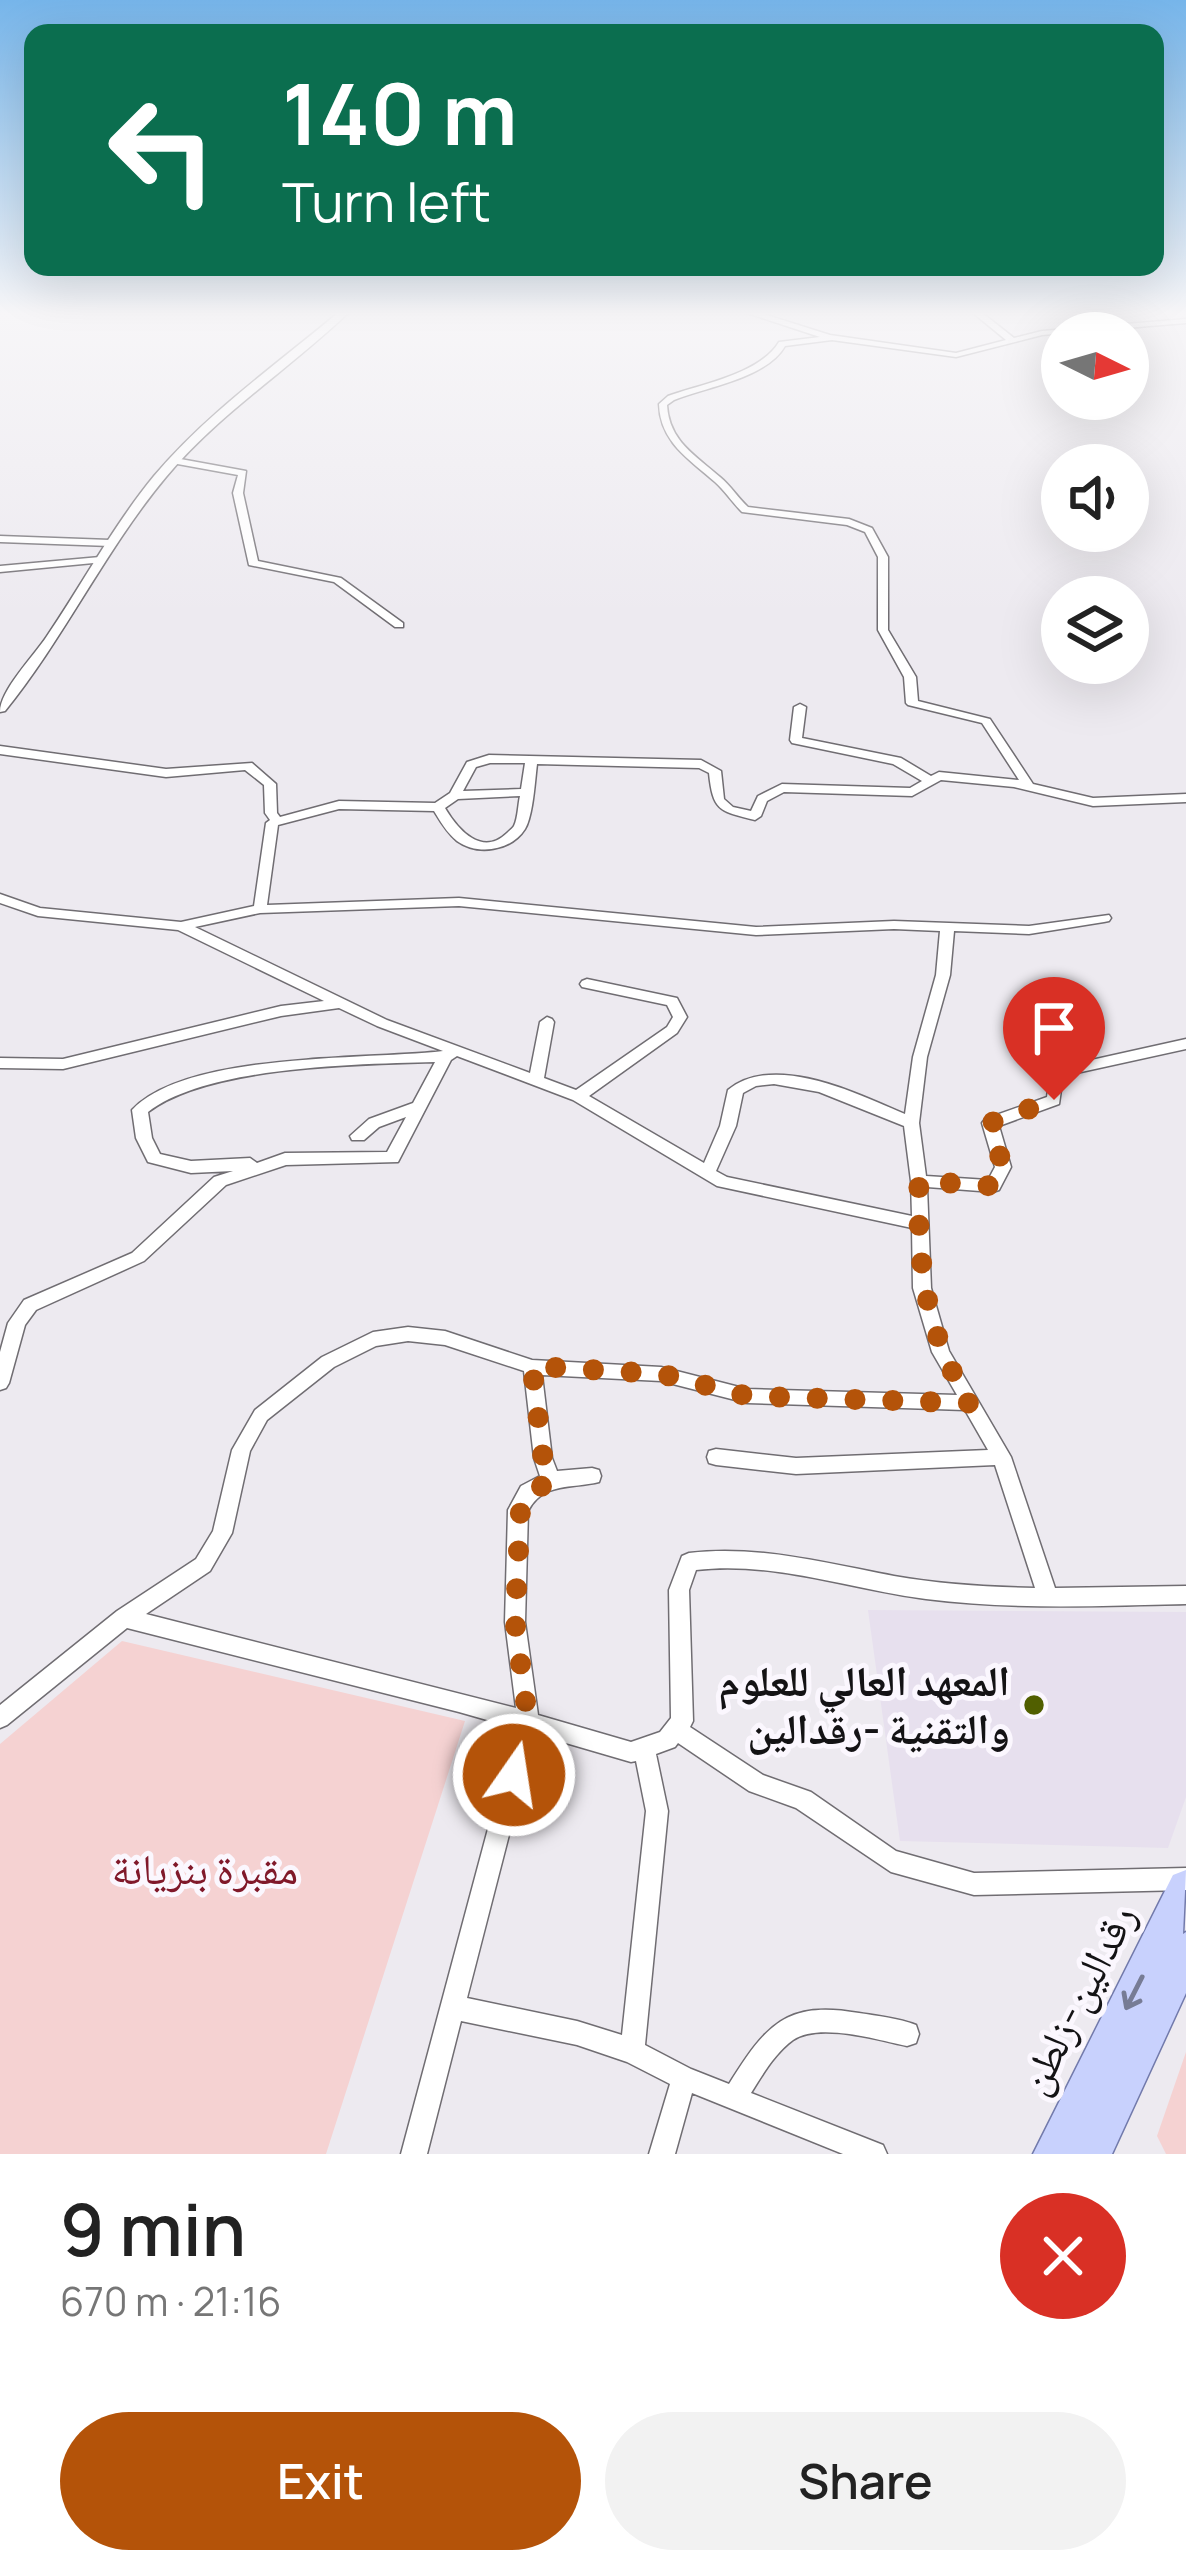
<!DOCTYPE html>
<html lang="en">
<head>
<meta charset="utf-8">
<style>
	:root { --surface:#fff; --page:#f2f2f2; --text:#222; --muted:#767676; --accent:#b45309 }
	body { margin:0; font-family:Manrope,"Noto Naskh Arabic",sans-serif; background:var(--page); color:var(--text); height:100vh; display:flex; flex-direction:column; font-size:45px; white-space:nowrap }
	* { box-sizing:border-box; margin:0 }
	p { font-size:39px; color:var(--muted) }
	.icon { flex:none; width:66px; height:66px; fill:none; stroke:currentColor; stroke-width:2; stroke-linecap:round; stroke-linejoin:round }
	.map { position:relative; height:2154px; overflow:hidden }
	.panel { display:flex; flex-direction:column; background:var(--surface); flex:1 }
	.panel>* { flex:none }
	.banner { position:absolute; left:24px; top:24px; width:1140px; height:252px; border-radius:24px; box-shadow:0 12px 48px #0002; background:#0b6e4f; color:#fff; overflow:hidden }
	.needle { width:78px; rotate:95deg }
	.tools { position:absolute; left:1041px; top:312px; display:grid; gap:24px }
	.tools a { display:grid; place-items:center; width:108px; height:108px; border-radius:50%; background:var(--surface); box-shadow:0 12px 48px #0002; font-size:60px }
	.pin { position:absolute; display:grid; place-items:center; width:102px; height:102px; color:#fff; margin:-123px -51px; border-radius:50% 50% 50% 0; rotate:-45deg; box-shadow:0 0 12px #0007 }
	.pin .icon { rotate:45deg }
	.me { position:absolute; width:132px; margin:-66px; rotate:13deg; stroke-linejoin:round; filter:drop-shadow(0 0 9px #0008) }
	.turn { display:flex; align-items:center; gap:42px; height:252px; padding:0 60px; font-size:54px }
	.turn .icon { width:156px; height:156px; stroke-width:2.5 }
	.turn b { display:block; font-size:84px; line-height:102px }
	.round { display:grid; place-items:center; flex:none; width:126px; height:126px; border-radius:63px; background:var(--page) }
	.summary { display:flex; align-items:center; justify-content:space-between; height:204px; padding:0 60px }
	h1 { font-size:72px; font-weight:600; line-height:90px }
	.primary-button { display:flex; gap:24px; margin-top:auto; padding:24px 60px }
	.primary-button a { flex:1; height:138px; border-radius:72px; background:var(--accent); color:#fff; font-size:48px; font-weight:600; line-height:138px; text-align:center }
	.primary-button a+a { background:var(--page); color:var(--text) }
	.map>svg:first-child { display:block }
	.built { fill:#e7e0ee }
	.green { fill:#f5d2d2 }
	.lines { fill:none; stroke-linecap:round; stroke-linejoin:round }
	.minor-casing { stroke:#706d72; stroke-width:3 }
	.tertiary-casing { stroke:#706d72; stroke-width:3 }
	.primary-casing { stroke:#727aab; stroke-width:3 }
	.minor { fill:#fff; fill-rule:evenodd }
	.tertiary { fill:#fff; fill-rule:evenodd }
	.primary { fill:#c8d1fd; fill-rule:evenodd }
	.oneway { stroke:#777c95 }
	.route { stroke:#b45309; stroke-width:21; stroke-dasharray:0 37.8 }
	.poi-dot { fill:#515f00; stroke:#fbf7fe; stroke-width:4.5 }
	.labels { text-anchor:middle; stroke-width:10; stroke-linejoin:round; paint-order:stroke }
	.near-poi-label { font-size:42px; font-weight:bold; fill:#141315; stroke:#fbf7fe; text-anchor:end }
	.near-park-label { font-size:42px; fill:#80192a; stroke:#fbf7fe }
	.near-street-label { font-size:42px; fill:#141315; stroke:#fbf7fe }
</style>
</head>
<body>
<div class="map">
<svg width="1186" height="2154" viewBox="0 0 1186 2154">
	<rect width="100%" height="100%" fill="#edeaf0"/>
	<path class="built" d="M868,1610l318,2v185l-18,51 -268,-7z"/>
	<path class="green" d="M122,1641l343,80 -139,433h-326v-410z
		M1186,2052v102h-20l-9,-18z"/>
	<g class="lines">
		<defs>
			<path id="minor" d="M744,312h13l73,23 126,18 50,-13 -34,-28h9l33,26 28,-7 144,-12v4l-144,12 -86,22 -124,-17 -47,6c-18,32 -78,41 -111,54l-7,5c2,36 28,50 53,72 11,9 18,21 28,30l101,12 23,9 16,29v73l28,47 2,24 72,18 43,65 60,14 93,-4v8l-93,4 -79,-19 -73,-7 -29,16 -128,-4 -17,9 -6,15 -6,4c-36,-9 -42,-9 -46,-47l-10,-5 -162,-4c-2,16 -4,52 -12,65 -14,22 -47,27 -68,12 -10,-8 -17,-20 -23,-30l-95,-2 -61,16 -11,80 192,-7 297,29 138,-6 135,5 80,-11 2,3 -2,3 -5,1 -75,12 -75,-3 -4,44 -23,82 -8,66 7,53 62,4 7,-13 -13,-44 3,-4 62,-22 4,-28 135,-30v10l-123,27 -4,28 -60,22 12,41 -12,23 -6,2 -66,-5 4,101 18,63 62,106 44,131 131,-2v18c-87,2 -174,6 -260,-5 -78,-10 -151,-38 -230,-29l-7,20 4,131 -3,6 73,48 48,17 85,59 78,22 212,-5v22l-212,5 -83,-23 -95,-64 -47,-17 -71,-48 -3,4 -19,7 12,57 -23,234 46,24 38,15c37,-59 57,-84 130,-71 19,3 39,5 57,12l3,9 -3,9 -9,3c-29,-6 -88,-24 -114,-6 -18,13 -30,34 -42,53l132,52 4,9h-44l-151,-61 -17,61h-26l21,-70 -43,-22 -50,-17 -116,-24 -34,133h-26l114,-426 -56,-16 -332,-84 -120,97 -7,3v-23l117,-94 79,-52 17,-28 19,-81 23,-40 67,-53 51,-25 35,-5 37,4 87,29 129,7 86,22 210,6 -25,-43 -19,-64 -1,-60 -195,-42 -144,-86 -116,-44 -6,4 -53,102 -112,3 -60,20 -82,76 -108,49 -11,15 -16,58 -3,5 -6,2v-38l8,-29 16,-23 108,-47 82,-76 19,-6 -42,2 -43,-11 -12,-24 -4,-28c54,-58 234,-50 311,-59l-66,-25 -38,-18 -58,8 -218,53 -63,-1v-10l63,1 218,-53 43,-5 -146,-71 -140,-14 -38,-13v-9l40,14 141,14 73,-16 12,-83 4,-3 -5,-7 -1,-28 -19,-15 -79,7 -166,-23v-8l166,23 86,-6 24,21 1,29 3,4 59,-16 96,2 15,-10 17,-31 22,-7 212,5 20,11 3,28 9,8 18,4 7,-15 24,-12 128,4 12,-7 -29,-17 -101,-21 -2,-3 4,-33 6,-3 6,3 -4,31 99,20 30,18 8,-4 80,8 -37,-57 -74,-18 -2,-2 -2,-26 -26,-47v-73l-13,-25 -18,-7 -105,-13c-10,-10 -17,-21 -27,-30 -26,-23 -55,-40 -56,-78l9,-8c33,-12 92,-22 111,-54l41,-5zM490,763h35l-4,26 -58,2 13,-24zM520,796c-2,8 -2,22 -6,30 -1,2 -4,4 -7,7 -25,24 -49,-3 -62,-25l13,-9zM459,906l297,29 138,-6 46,2 -4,44 -23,82 -8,57c-47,-20 -131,-62 -177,-24l-8,36 -16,37 -115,-67 88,-63 10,-16 -10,-19 -90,-19 -5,2 -2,3 2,3 85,18 6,12 -6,10 -91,63 -32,-12 10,-56 -2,-3 -5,-2 -7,5 -10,51 -143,-53 -192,-93 65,-14zM435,1062l-22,41 -44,16 -19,17 2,4h12l15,-13 27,-10 -19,35 -102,1 -28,10 -7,-5 -59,3 -31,-7 -8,-16 -4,-26c60,-46 211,-48 287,-50zM774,1084l45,8 85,34 7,55 1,35 -185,-39 -11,-6 20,-45 7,-33 13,-7zM408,1341l37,4 79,26 10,87 6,18 -19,10 -13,24 -3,112 11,86 -370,-94 64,-43 22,-38 18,-82 17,-31 67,-53 42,-21zM542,1375l119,6 86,22 218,7 23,40 -192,8 -80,-9 -7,2 -2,6 2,6 7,2 80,9 199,-9 40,123c-47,-1 -95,-4 -141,-12 -69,-13 -134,-31 -205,-23l-7,3 -13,34 2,128 -11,14 -29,10 -93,-27 -13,-93 3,-111c15,-29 43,-22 71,-29l2,-6 -2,-6 -7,-2 -35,3 -5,-13zM535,1734l96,28 5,-1 10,50 -24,224 -45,-14 -110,-23z
				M175,458l71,13 -3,22 15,68 83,17 62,45v4h-8l-61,-45 -85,-17 -16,-72 5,-18 -66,-12v-4z
				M0,536l110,4 5,3 -5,3 -110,-4z
				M100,557l4,1v4l-104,10v-6z"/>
			<path id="tertiary" d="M339,312h10c-59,57 -130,101 -183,165 -61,73 -101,160 -161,234l-5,1c0,-22 34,-56 47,-76 36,-53 66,-110 107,-160 53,-63 122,-111 185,-164z"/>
			<path id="primary" d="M1186,1870l-3,64 3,-2v61l-74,161h-79l140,-279z"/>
		</defs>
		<use href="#minor" class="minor-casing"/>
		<use href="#tertiary" class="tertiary-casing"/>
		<use href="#primary" class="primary-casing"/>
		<use href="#minor" class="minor"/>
		<use href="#tertiary" class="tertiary"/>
		<use href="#primary" class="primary"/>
	</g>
	<defs><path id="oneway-shaft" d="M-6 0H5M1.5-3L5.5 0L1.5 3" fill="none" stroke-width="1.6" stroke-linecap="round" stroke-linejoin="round" transform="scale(3)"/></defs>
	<use class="oneway" href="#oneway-shaft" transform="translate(1134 1993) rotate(117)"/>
	<linearGradient id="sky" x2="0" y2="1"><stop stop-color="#76b5ea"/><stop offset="0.51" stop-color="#f7f6f8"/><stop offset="1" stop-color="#f7f6f8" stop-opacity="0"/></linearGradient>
	<rect width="1186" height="614" fill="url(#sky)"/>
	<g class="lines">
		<path class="route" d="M514,1775l14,-55 -13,-98 6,-122 30,-20 -8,-22 -11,-92 130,8 85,22 223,7c-45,-71 -53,-139 -51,-222l74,5 10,-19 -13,-44 64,-23"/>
	</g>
	<circle class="poi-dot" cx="1034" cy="1705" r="12"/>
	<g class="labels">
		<g class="near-poi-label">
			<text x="1010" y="1696">المعهد العالي للعلوم<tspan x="1010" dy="48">والتقنية -رقدالين</tspan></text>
		</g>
		<g class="near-park-label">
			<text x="205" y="1884">مقبرة بنزيانة</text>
		</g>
		<g class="near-street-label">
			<text transform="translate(1077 1999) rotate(-63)" y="15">رقدالين-زلطن</text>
		</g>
	</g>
</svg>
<div class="tools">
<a><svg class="needle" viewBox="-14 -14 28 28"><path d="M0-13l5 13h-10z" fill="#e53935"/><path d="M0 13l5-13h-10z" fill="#767676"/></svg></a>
<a><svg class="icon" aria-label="sound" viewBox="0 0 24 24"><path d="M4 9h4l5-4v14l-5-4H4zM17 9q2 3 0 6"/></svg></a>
<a><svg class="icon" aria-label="layers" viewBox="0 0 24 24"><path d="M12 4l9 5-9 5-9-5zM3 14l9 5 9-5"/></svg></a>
</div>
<div class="pin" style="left:1054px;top:1100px;background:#d93025"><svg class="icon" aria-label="arrive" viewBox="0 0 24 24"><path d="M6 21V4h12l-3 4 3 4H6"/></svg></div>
<svg class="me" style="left:514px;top:1775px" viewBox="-20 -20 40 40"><circle r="17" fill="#b45309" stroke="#fff" stroke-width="3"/><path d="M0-11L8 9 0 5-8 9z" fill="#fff"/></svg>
<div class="banner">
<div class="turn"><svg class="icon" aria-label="left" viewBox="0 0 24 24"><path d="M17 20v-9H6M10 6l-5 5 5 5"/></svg><div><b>140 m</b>Turn left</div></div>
</div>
</div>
<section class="panel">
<div class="summary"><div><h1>9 min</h1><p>670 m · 21:16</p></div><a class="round" style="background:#d93025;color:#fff"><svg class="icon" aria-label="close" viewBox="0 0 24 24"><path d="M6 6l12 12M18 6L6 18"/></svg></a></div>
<div class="primary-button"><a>Exit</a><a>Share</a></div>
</section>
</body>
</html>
